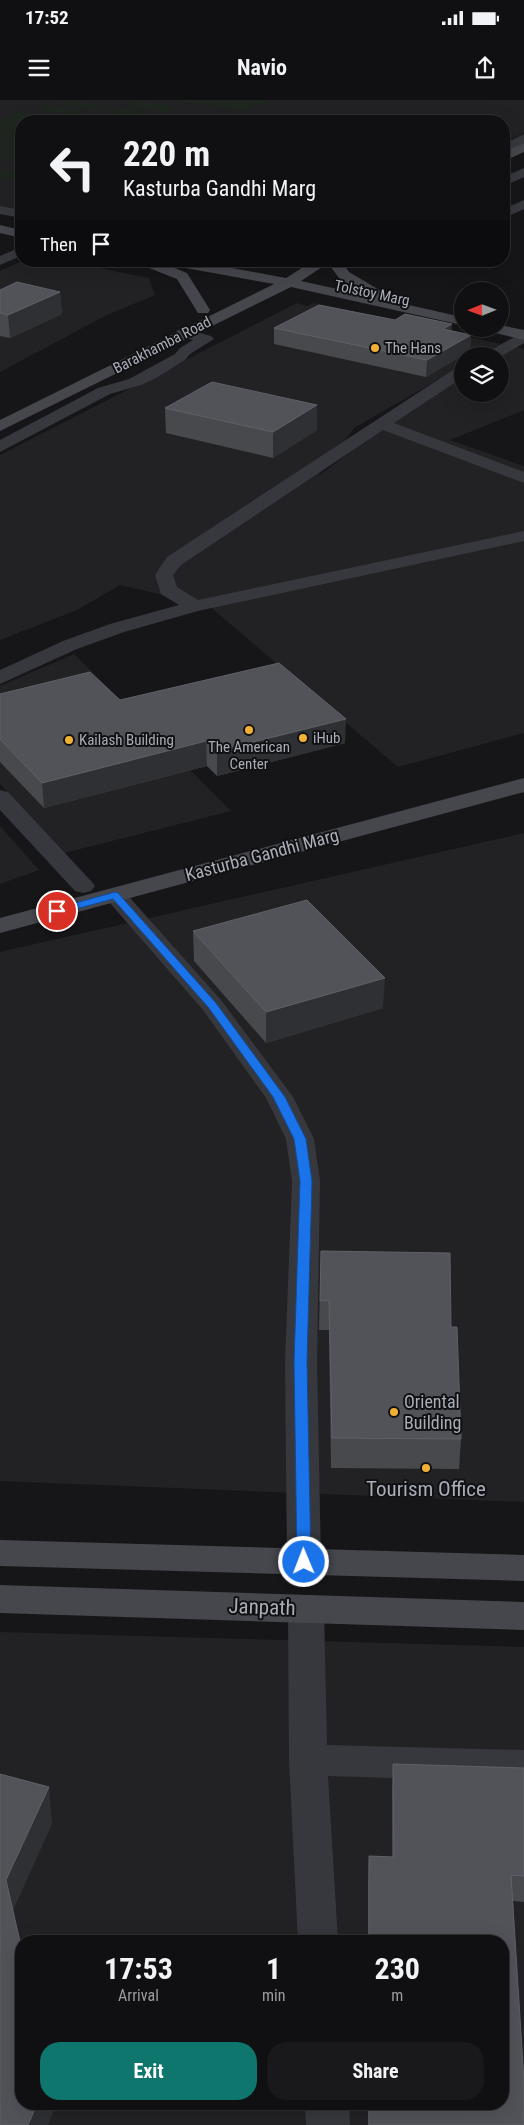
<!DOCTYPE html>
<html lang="en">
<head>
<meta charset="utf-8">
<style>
	:root { --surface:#101012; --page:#19191b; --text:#f1f3f6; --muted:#9c9d9f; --line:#303032; --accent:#0f766e }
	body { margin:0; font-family:"Roboto Condensed",sans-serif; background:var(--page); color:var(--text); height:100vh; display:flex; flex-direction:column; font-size:19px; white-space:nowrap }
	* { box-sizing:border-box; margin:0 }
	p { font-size:16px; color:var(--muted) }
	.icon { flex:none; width:28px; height:28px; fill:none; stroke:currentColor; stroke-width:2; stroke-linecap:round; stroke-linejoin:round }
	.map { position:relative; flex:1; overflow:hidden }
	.details { position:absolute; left:15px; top:1835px; width:494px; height:175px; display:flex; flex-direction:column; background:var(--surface); border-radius:20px; box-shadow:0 5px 20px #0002,0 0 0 1px var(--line) }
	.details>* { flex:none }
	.hud { position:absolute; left:15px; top:15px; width:495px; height:152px; border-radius:20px; box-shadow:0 5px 20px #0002,0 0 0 1px var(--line); background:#101012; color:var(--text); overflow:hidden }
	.needle { width:32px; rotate:269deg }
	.controls { position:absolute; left:454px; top:182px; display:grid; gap:10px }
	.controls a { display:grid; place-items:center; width:55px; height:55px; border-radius:50%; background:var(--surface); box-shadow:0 5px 20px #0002,0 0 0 1px var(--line); font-size:25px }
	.pin { position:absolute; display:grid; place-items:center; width:42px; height:42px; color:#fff; margin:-21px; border:2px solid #fff; border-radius:50%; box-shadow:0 1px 5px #0007 }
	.me { position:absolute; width:55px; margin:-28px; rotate:359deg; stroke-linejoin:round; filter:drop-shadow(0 0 4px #0008) }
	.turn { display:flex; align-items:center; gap:18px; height:105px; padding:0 25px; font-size:22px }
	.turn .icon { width:65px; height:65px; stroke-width:2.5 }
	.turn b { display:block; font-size:35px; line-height:42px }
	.then { display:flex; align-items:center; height:48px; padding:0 25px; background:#0003; gap:10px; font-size:19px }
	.eta { display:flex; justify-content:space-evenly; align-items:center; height:85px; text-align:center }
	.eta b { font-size:30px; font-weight:700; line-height:35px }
	.action { display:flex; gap:10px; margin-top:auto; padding:10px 25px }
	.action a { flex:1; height:58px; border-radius:20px; background:var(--accent); color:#fff; font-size:20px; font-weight:700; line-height:58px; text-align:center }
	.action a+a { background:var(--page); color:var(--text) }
	.status { display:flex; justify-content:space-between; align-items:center; height:35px; padding:0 25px; background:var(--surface); direction:ltr }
	.status svg { height:14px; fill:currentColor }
	header { display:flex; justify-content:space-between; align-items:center; height:65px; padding:0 25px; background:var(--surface); font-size:22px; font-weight:700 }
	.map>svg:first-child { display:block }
	.built { fill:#222225; fill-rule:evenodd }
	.green { fill:#1e261f }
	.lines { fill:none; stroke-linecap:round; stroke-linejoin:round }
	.street { fill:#37383d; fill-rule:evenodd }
	.secondary { fill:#45474d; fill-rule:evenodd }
	.wall { fill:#47494d }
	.shaded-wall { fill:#2f3033 }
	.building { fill:#525359; stroke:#5f6168 }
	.route { fill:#1a73e8; stroke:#114b97 }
	.poi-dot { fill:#f2b134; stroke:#111113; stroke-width:2 }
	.labels { text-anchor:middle; stroke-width:4; stroke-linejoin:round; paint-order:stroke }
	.far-street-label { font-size:15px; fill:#a8adb8; stroke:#111113 }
	.far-poi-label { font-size:15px; fill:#a8adb8; stroke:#111113; text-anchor:start }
	.street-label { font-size:18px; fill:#a8adb8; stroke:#111113 }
	.poi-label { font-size:18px; fill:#a8adb8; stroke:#111113; text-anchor:start }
	.near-poi-label { font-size:21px; fill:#a8adb8; stroke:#111113 }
	.near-street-label { font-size:21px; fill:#a8adb8; stroke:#111113 }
</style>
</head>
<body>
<div class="status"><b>17:52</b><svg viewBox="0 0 49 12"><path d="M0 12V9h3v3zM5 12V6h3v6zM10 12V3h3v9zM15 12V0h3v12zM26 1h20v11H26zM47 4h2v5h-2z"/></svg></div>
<header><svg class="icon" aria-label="menu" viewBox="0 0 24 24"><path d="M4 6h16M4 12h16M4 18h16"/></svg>Navio<svg class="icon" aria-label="share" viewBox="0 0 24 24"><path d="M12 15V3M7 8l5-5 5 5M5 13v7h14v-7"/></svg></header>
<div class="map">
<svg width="524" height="2025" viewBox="0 0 524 2025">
	<rect width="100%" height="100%" fill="#161618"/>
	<path class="built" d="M0,0h524v33l-20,10v-22h-483v90l-21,-4z
		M22,161h42l85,17 6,17 -48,20 -107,57v-101z
		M297,203l10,3 7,-3 187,41 -22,12h-17v10l-108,62 -36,48 74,-55 70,-44v17h38v-38l13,-10 11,3v61l-74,30 74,26v267l-126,34 -190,-162 -88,-20 -43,25 -77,30v-185z
		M74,554l157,157 -167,42 -64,-69v-98z
		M0,726l39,44 -39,14z
		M524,733v669l-524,-21v-529z
		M0,1532l524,15v478h-524zM21,1841h481v163h-481z"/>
	<path class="green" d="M66,0l40,6 -13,4 -38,-6z
		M172,0h97l-26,11z
		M140,1l39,7 -13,5 -39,-7z
		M51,5l38,7 -13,4 -38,-6z
		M122,8l39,7 -13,4 -39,-7z
		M21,12l54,9h-54v41l-21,-4v-39z
		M18,66h3v16l-21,-4v-6z"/>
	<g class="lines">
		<path class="street" d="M524,34v9l-20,10v-9z
			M524,68v9l-20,9v-9z
			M524,100v9l-20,9v-9z
			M0,106l21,4v8l-21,-4z
			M21,147v9l-21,9v-9z
			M276,161l-3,4 -5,1 -7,-4z
			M183,228l28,8 3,3 -24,15 -5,6 -29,18 -15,7 -31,9 -110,58v-12l98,-52 31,-9 46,-25 5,-6 13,-8 -15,-4 -3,-3 3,-3z
			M524,232v11l-24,14 -18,-1 3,-3z
			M462,266v12l-68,45 130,49v11l-141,-53 -202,135 -8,10 4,12 21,13 326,-69v10l-326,70 -74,21 -47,17 -77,35v-14l63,-29 47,-17 69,-19 -18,-11 -6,-19 12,-18 289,-189z
			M0,690l8,2 83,89 4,5 -4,5 -8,2 -8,-2 -75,-81z
			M115,788l8,2 98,110 72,97 21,42 6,42 -3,181 4,200 -5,9 -12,4 -12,-4 -5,-9 -2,-200 7,-181 -6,-42 -20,-41 -63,-88 -100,-115 4,-5z
			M306,1495l13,4 5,10 3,136 197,5v32l-196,-6 10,165h-40l-9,-181 -1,-151 5,-10z
			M305,2004h44l1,21h-44z"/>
		<path class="secondary" d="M524,43v9l-20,9v-9z
			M0,125l21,5v8l-21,-5z
			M137,161h20l30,12 23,37 -2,3h-10l-21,-34 -38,-15z
			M162,161h32l92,17 27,-17h28l8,11 32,19 2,3 -5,4 84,19v8l-171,-38 -291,144v-11l274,-136 -105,-19zM328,163l11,15 30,18 -68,-15z
			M500,225l24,5v10l-33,-8 -2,-3h11z
			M524,678v14l-524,141v-15z
			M0,1440l524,15v26l-524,-15z
			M0,1485l524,17v28l-524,-17z"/>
	</g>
	<path class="wall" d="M0,190l60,2 2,22 -52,24 -10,-2z
		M395,220l76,15 -1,16 -44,26 -152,-33v-16z
		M165,308l152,22 -44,28 -107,-25z
		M0,594l120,6 225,43 -128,33 -10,-10 -163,42 -44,-46z
		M193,831l190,77 -117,35 -72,-82z
		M321,1151l130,76 10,112 -2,30 -128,-1 -2,-138h-10z
		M393,1664l131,4v134l-11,-1 11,224h-156v-21h134v-163h-134v-59l1,-26 23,1v-67z"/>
	<path class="shaded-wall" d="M60,192l2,22 -52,24 -2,-23z
		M452,224l-1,16 -8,-11z
		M471,235l-1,16 -44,26 1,-17z
		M317,305v25l-44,28v-26z
		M346,619l-1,24 -128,33v-25z
		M206,641l1,25 -163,42 -2,-25z
		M385,878l-2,30 -117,35v-31z
		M49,1687l3,37 -42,93 -4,-37z
		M37,2004h16l1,6 -6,15h-20z"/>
	<path class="building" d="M17,182l43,10 -52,23 -8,-2v-23z
		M319,205l76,15 10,-6 47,10 -9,5 28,6 -44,25 -153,-32z
		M212,282l105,23 -44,27 -108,-24z
		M279,563l67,56 -129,32 -11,-10 -164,42 -42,-44v-45l90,-22 30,28z
		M307,800l78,78 -119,34 -73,-81z
		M321,1151l129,2 1,74h6l4,112 -129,-1 -3,-138 -9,1z
		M393,1664l131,4v108l-13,-1 13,206v44h-155v-21h133v-163h-133v-85l25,1z
		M0,1674l49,13 -43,93 15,66v158h16l-9,21h-28z"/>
	<path class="route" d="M115,792l3,1 98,110 69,94 21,42 6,42 -5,181 4,200 -2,4 -5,1 -5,-1 -2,-4 -3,-200 6,-181 -6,-42 -21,-42 -65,-90 -95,-108 -56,15 -5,-3 2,-2z"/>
	<g class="poi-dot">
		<circle cx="375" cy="248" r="5"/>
		<circle cx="249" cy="630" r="5"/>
		<circle cx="303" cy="638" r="5"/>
		<circle cx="69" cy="640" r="5"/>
		<circle cx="394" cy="1312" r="5"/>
		<circle cx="426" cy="1368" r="5"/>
	</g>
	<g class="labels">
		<g class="far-street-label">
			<text transform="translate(372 193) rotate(12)" y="5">Tolstoy Marg</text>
			<text transform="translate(162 245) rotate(-27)" y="5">Barakhamba Road</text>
		</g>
		<g class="far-poi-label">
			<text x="385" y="253">The Hans</text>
			<text x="313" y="643">iHub</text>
			<text x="79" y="645">Kailash Building</text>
			<text x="249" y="652" text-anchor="middle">The American<tspan x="249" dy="17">Center</tspan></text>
		</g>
		<g class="street-label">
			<text transform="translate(262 755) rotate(-15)" y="6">Kasturba Gandhi Marg</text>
		</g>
		<g class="poi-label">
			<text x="404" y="1308">Oriental<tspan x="404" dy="21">Building</tspan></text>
		</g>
		<g class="near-poi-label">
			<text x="426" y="1396">Tourism Office</text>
		</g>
		<g class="near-street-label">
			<text transform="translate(262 1507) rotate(2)" y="7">Janpath</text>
		</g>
	</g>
</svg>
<div class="controls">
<a><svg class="needle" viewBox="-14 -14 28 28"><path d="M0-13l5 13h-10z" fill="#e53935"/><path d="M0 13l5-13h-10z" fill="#9c9d9f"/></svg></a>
<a><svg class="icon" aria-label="layers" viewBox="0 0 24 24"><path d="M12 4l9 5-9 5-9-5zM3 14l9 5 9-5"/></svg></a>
</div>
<div class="pin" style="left:57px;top:811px;background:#d93025"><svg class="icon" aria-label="arrive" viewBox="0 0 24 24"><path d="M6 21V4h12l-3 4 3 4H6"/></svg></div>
<svg class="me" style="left:304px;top:1462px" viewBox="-20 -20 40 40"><circle r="17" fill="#1a73e8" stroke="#fff" stroke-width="3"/><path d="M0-11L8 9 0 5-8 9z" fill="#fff"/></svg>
<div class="hud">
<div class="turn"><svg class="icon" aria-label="left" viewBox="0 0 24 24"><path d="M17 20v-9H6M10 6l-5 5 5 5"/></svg><div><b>220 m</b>Kasturba Gandhi Marg</div></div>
<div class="then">Then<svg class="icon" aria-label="arrive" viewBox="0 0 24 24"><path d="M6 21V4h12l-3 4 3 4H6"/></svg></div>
</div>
<section class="details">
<div class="eta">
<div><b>17:53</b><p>Arrival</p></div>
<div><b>1</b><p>min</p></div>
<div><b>230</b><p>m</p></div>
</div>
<div class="action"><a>Exit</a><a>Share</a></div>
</section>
</div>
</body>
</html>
